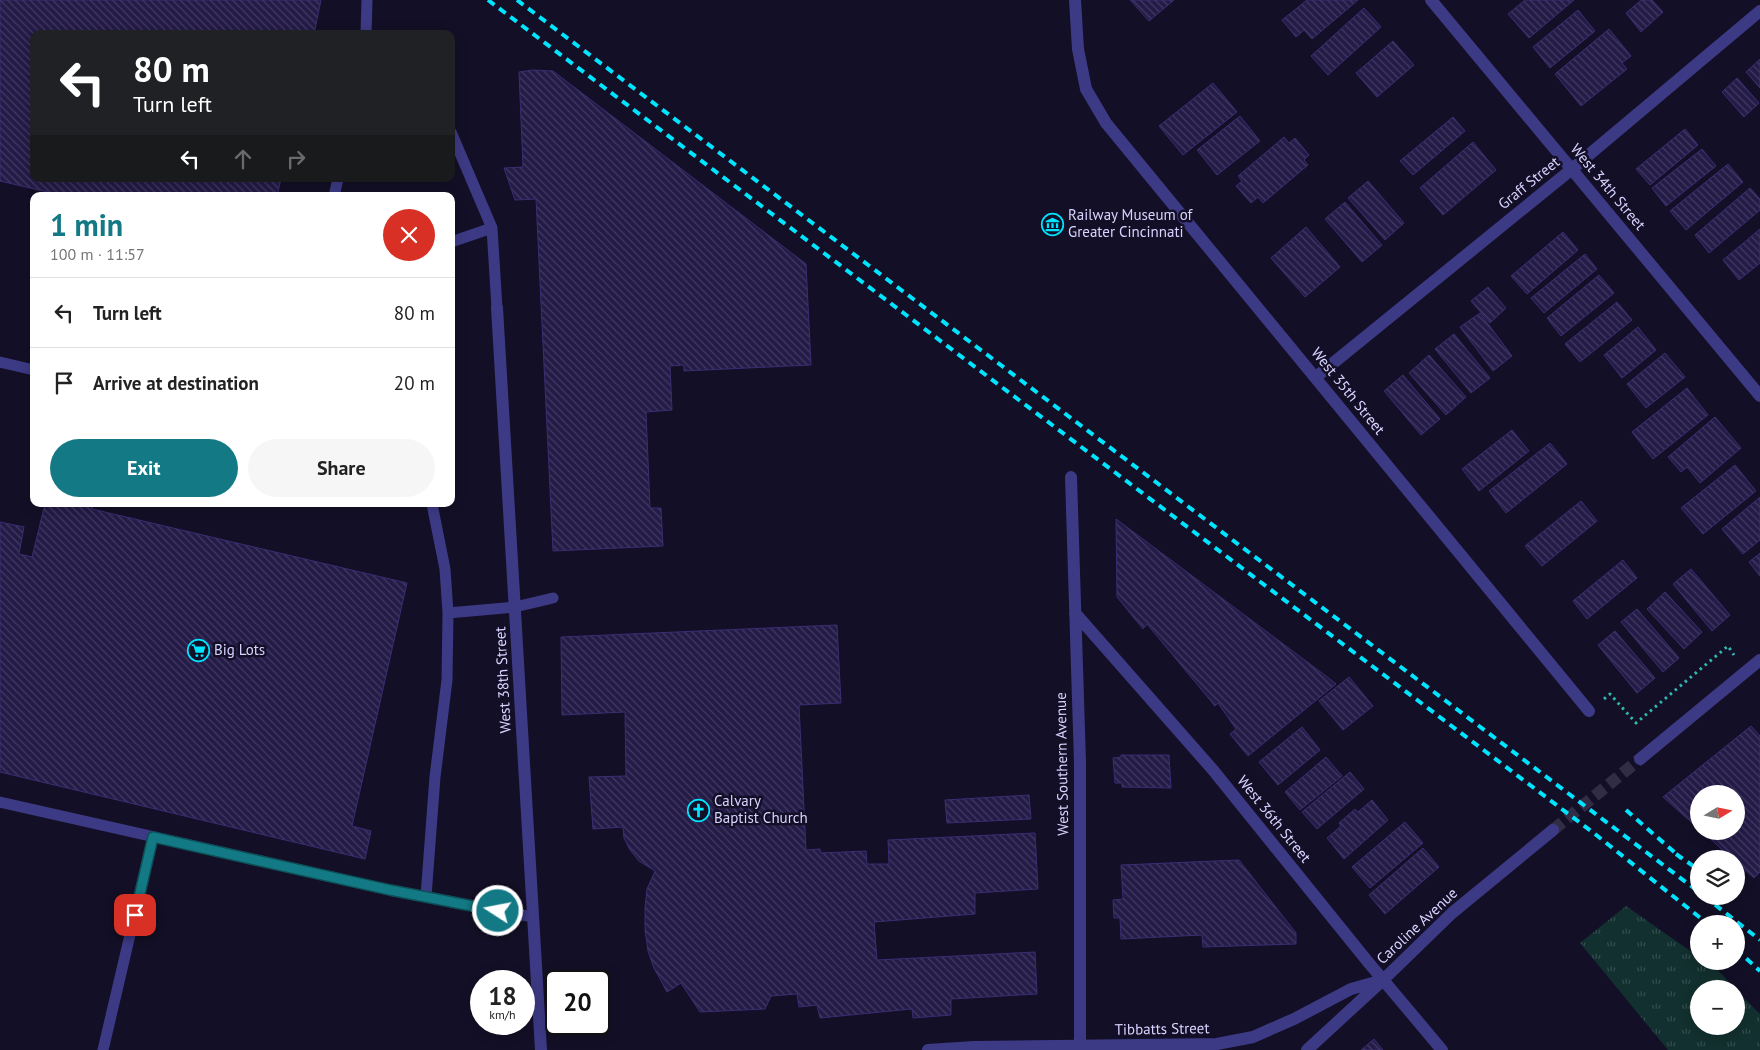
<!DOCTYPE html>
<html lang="en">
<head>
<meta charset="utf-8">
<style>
	:root { --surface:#fff; --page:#f6f6f6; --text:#222; --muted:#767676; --line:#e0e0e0; --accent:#137a85 }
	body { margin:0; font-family:"PT Sans",sans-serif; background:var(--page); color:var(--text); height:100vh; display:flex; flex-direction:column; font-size:19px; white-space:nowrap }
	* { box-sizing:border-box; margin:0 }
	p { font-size:16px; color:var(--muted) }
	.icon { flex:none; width:28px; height:28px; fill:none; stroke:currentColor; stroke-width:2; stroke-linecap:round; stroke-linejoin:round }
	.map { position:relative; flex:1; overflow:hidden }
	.panel { position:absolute; left:30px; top:192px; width:425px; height:315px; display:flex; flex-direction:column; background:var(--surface); border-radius:10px; box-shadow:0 2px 12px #0003 }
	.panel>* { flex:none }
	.banner { position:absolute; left:30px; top:30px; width:425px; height:152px; border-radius:10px; box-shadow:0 2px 12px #0003; background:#202124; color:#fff; overflow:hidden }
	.needle { width:32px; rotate:80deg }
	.buttons { position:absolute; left:1690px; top:785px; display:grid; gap:10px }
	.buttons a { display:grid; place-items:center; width:55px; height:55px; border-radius:50%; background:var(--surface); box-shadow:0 2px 12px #0003; font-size:25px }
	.speed { position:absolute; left:470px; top:970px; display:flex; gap:10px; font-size:25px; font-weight:700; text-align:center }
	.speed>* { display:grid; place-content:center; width:65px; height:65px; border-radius:50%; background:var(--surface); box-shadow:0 2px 12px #0003; line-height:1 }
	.speed small { font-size:12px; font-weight:400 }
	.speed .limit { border:2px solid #111; border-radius:8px; background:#fff; color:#111 }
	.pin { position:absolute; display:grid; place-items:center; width:42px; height:42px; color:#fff; margin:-21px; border-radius:10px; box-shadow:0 2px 8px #0006 }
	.me { position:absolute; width:55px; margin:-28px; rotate:281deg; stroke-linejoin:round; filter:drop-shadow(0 0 4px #0008) }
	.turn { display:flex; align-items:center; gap:18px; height:105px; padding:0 20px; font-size:22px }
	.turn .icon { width:65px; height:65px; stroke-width:2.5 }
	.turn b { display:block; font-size:35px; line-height:42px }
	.lanes { display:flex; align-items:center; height:48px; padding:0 20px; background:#0003; justify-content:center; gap:25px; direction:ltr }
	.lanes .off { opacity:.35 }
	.round { display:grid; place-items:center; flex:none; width:52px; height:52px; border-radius:26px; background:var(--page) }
	.headline { display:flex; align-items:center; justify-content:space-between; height:85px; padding:0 20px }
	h1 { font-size:30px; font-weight:700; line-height:38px; color:var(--accent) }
	.cta { display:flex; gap:10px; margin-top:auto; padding:10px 20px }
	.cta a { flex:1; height:58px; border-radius:30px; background:var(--accent); color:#fff; font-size:20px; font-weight:700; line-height:58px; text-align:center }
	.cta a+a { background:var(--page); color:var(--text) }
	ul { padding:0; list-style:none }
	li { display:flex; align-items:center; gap:15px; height:70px; padding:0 20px; border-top:1px solid var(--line) }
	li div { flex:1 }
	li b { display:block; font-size:19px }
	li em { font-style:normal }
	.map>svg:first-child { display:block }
	.grass { fill:url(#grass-tufts) }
	.building { fill:url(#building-back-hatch); stroke:#3b2d73 }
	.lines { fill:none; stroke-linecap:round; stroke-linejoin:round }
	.minor-tunnel { stroke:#312d47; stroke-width:12; stroke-dasharray:12 6; stroke-linecap:butt }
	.path { stroke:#2fb8b0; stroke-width:3; stroke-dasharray:2.5 4; stroke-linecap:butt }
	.service { stroke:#3d3a85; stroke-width:11 }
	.minor { stroke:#3d3a85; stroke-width:12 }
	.rail { stroke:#00e5ff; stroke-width:4; stroke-dasharray:8 6; stroke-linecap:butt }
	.route-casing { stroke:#0c4f56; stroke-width:12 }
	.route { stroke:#137a85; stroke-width:9 }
	.labels { text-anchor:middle; stroke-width:5; stroke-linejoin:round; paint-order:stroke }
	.street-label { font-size:15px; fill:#d9d4ff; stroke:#130f26 }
	.poi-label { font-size:15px; fill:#d9d4ff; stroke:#130f26; text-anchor:start }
</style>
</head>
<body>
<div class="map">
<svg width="1760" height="1050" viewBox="0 0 1760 1050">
	<defs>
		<pattern id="grass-tufts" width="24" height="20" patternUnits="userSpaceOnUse" patternTransform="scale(1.25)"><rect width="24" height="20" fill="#12302f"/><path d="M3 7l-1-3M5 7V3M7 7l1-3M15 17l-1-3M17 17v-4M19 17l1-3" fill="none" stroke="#344d4e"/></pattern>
		<pattern id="building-back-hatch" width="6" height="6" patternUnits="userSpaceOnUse" patternTransform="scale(1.25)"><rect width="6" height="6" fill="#241b47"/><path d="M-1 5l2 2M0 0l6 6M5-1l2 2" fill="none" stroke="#433b63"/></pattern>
	</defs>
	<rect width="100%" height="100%" fill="#130f26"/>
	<path class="grass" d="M1626,906l73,51v4c14,0 27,18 36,28h-36v37h37v-36l24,24v36h-92l-88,-107z"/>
	<path class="building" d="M0,0h321l-7,34h-280v145h247l-4,17h-212l-65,-15z
		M1130,0h44l-25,21z
		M1307,0h51l-46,39 -8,-9 -8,7 -14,-17z
		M1525,0h49l-45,38 -21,-24z
		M1641,0h11l11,12 -22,20 -15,-19z
		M1364,8l17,19 -53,48 -17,-19z
		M1578,10l17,21 -45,37 -17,-21z
		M1609,29l22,27 -9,7 5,6 -46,37 -26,-32z
		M1393,41l21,24 -37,32 -21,-24z
		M1760,59v29l-14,-16z
		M533,70l20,1 253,193 5,101 -127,6v-6l-14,1 2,44 -26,2 4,96h11l2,38 -110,5 -17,-352 -21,1 -11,-32 19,-1 -4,-95z
		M1737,78l22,25 -15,14 -22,-25z
		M1213,83l24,29 -54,43 -24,-29z
		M1240,116l20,25 -43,34 -20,-25z
		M1453,117l12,14 -52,44 -13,-14z
		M1685,129l13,16 -48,40 -14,-16z
		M1284,137l5,6 6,-5 14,17 -5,5 4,5 -45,38 -5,-6 -7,6 -15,-17 6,-5 -4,-5z
		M1473,142l23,28 -53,45 -23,-27z
		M1702,149l14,17 -50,40 -14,-18z
		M1728,164l15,18 -57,48 -16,-19z
		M1368,181l36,42 -19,17 -37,-42z
		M1750,188l10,11v11l-51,43 -14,-18z
		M1345,202l37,43 -20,17 -37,-43z
		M1306,227l34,40 -35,30 -34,-39z
		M1760,229v34l-21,17 -16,-20z
		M1563,232l15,18 -51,44 -16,-18z
		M1585,254l12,15 -53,44 -13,-15z
		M1599,275l15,18 -53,43 -14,-18z
		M1488,287l18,21 -16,15 -19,-22z
		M1617,302l15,18 -52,42 -15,-18z
		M1480,313l32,43 -19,15 -33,-44z
		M1638,327l18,23 -34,28 -18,-23z
		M1454,334l36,44 -19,15 -36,-44z
		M1665,353l20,24 -39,31 -19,-24z
		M1429,355l37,42 -20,18 -37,-42z
		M1403,375l37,44 -19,16 -37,-44z
		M1687,388l21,27 -55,44 -21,-27z
		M1715,417l26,31 -41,35 -13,-16 -6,5 -13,-15z
		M1512,430l17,21 -50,40 -17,-22z
		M1550,443l17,21 -61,49 -17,-22z
		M1735,465l21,26 -53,43 -22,-26z
		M1760,497v43l-17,14 -21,-25z
		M1581,501l16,20 -55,45 -17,-20z
		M45,504h48l-1,5 315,74 -55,243 19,5 -6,28 -365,-87v-250l24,5 -5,27 13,3z
		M1116,519l210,157 10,8 -88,72 -18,-22 6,-5 -18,-26 -3,3 -68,-82 -4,5 -26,-32z
		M1760,553v23l-11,-14z
		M1623,560l14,18 -50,41 -14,-18z
		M1691,569l39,46 -18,16 -39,-47z
		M1665,592l37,40 -18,17 -37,-40z
		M1637,609l42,49 -16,14 -42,-50z
		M837,625l4,78 -42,2 7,145 14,-1 1,4 45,-2 1,13h22l-1,-24 147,-7 3,56 -63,4v21l-101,8 3,38 158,-8 2,42 -86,5v16l-38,3 -1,-9 -92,9 -3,-13 -18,2 -2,-13 -26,2 -6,13 -65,3 -19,-29 -14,9 -13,-24 -6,-17 -3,-21v-22l2,-19 8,-18 -16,-10 -9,-11 -6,-12 -1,-11 -30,2 -4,-52 37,-1 -1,-64 -63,3 -1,-78z
		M1615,631l40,47 -18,15 -39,-48z
		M1349,677l24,29 -30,24 -24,-29z
		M1751,726l9,10v136l-6,6 -18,-16v-3h-4l-30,-28h34v-37h-37v35l-36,-32z
		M1302,727l18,23 -42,35 -19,-23z
		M1121,755h48l2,33 -49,-1v-4h-7l-2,-25 8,-1z
		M1326,757l16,19 -42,34 -15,-18z
		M1350,772l14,17 -47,40 -15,-17z
		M1029,795l2,24 -84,4 -2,-23z
		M1372,800l16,20 -44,39 -17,-21 14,-12 -2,-3 16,-14 3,3z
		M1405,822l18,21 -53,45 -18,-21z
		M1423,848l16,19 -54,47 -16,-19z
		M1239,860l57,73v11l-93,3 -1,-12 -81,4 -1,-21h-6l-1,-18 10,-1 -2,-34z
		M1374,1039l9,11h-22z"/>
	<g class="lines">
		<path class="minor-tunnel" d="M1553,830l87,-71"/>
		<path class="path" d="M1604,699l6,-5 26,29 92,-77 6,9"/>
		<path class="service" d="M366,34l1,-34
			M451,132l41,96 5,80
			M334,196l4,-17
			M451,242l41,-14
			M0,362l34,8
			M448,613l67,-6 38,-9
			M0,802l389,88 144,27
			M426,896l9,-119 12,-97 1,-67 -3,-44 -13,-65
			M103,1050l50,-213"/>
		<path class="minor" d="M1075,0l3,49 8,40 20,34 483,588
			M1431,0l329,396
			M497,308l44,742
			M1316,377l256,-208 188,-158
			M1071,477l9,285v288
			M1075,613l138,157 155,192 74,88
			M1640,759l120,-99
			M928,1050l46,-3 243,-3 36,-7 41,-18 57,-30 32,-9
			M1307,1050l76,-70 69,-67 101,-83"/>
		<path class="rail" d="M488,0l1107,834 113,90
			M517,0l1182,892
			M1626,810l55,48
			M1676,854l23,16
			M1704,896l56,44
			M1736,949l24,22"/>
	</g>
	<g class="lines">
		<defs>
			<path id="route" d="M135,915l18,-78 237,53 108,21"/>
		</defs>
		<use href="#route" class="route-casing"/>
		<use href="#route" class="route"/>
	</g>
	<defs>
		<symbol id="museum-ring" viewBox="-11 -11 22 22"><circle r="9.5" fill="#130f26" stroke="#00e5ff" stroke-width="1.5"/><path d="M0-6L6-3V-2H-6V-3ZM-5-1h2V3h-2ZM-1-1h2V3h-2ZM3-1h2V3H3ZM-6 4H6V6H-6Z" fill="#00e5ff"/></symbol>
		<symbol id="supermarket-ring" viewBox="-11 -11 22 22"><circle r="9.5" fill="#130f26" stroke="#00e5ff" stroke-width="1.5"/><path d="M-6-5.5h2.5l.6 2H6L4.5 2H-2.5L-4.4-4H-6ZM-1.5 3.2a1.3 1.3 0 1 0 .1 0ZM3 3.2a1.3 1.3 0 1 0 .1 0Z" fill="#00e5ff"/></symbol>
		<symbol id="church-ring" viewBox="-11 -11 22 22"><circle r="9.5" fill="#130f26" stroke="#00e5ff" stroke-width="1.5"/><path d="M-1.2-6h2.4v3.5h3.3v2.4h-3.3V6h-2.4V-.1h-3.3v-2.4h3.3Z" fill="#00e5ff"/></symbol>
	</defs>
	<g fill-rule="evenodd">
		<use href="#museum-ring" x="1040" y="212" width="25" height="25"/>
		<use href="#supermarket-ring" x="186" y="638" width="25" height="25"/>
		<use href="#church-ring" x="686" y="798" width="25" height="25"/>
	</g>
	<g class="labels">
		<g class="street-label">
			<text transform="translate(1529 183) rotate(-39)" y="5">Graff Street</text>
			<text transform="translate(1608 187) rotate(50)" y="5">West 34th Street</text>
			<text transform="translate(1348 391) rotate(51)" y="5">West 35th Street</text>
			<text transform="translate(503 680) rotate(-93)" y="5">West 38th Street</text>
			<text transform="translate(1062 764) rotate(-91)" y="5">West Southern Avenue</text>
			<text transform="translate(1274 819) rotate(51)" y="5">West 36th Street</text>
			<text transform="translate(1417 926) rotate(-43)" y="5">Caroline Avenue</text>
			<text transform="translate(1162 1029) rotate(-1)" y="5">Tibbatts Street</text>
		</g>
		<g class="poi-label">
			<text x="1068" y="220">Railway Museum of<tspan x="1068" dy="17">Greater Cincinnati</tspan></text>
			<text x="214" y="655">Big Lots</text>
			<text x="714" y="806">Calvary<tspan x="714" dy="17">Baptist Church</tspan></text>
		</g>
	</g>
</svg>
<div class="buttons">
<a><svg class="needle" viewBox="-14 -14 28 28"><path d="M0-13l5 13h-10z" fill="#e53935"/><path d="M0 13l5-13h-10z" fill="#767676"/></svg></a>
<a><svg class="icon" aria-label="layers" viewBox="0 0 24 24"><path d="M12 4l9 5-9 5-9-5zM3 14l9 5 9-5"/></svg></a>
<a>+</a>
<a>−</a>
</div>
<div class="speed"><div>18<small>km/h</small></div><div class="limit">20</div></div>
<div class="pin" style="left:135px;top:915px;background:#d93025"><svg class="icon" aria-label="arrive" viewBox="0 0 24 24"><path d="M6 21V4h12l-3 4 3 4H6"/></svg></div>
<svg class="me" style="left:498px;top:911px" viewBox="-20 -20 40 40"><circle r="17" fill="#137a85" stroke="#fff" stroke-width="3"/><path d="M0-11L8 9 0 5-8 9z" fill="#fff"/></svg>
<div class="banner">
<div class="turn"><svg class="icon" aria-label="left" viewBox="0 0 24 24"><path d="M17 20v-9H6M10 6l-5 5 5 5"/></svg><div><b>80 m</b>Turn left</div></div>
<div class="lanes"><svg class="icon" aria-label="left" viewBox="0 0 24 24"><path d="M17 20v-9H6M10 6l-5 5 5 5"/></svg><svg class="icon off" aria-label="ahead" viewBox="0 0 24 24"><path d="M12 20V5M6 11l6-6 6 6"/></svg><svg class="icon off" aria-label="right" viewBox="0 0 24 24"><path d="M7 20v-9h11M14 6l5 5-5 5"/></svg></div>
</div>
<section class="panel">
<div class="headline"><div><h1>1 min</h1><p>100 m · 11:57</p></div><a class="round" style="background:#d93025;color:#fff"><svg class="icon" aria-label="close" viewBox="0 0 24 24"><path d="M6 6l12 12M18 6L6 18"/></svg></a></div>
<ul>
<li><svg class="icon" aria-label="left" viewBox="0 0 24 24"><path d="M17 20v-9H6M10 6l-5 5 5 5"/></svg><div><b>Turn left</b></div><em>80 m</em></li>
<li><svg class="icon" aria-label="arrive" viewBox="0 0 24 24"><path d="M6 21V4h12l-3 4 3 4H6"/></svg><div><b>Arrive at destination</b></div><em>20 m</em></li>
</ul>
<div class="cta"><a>Exit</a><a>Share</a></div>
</section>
</div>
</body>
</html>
